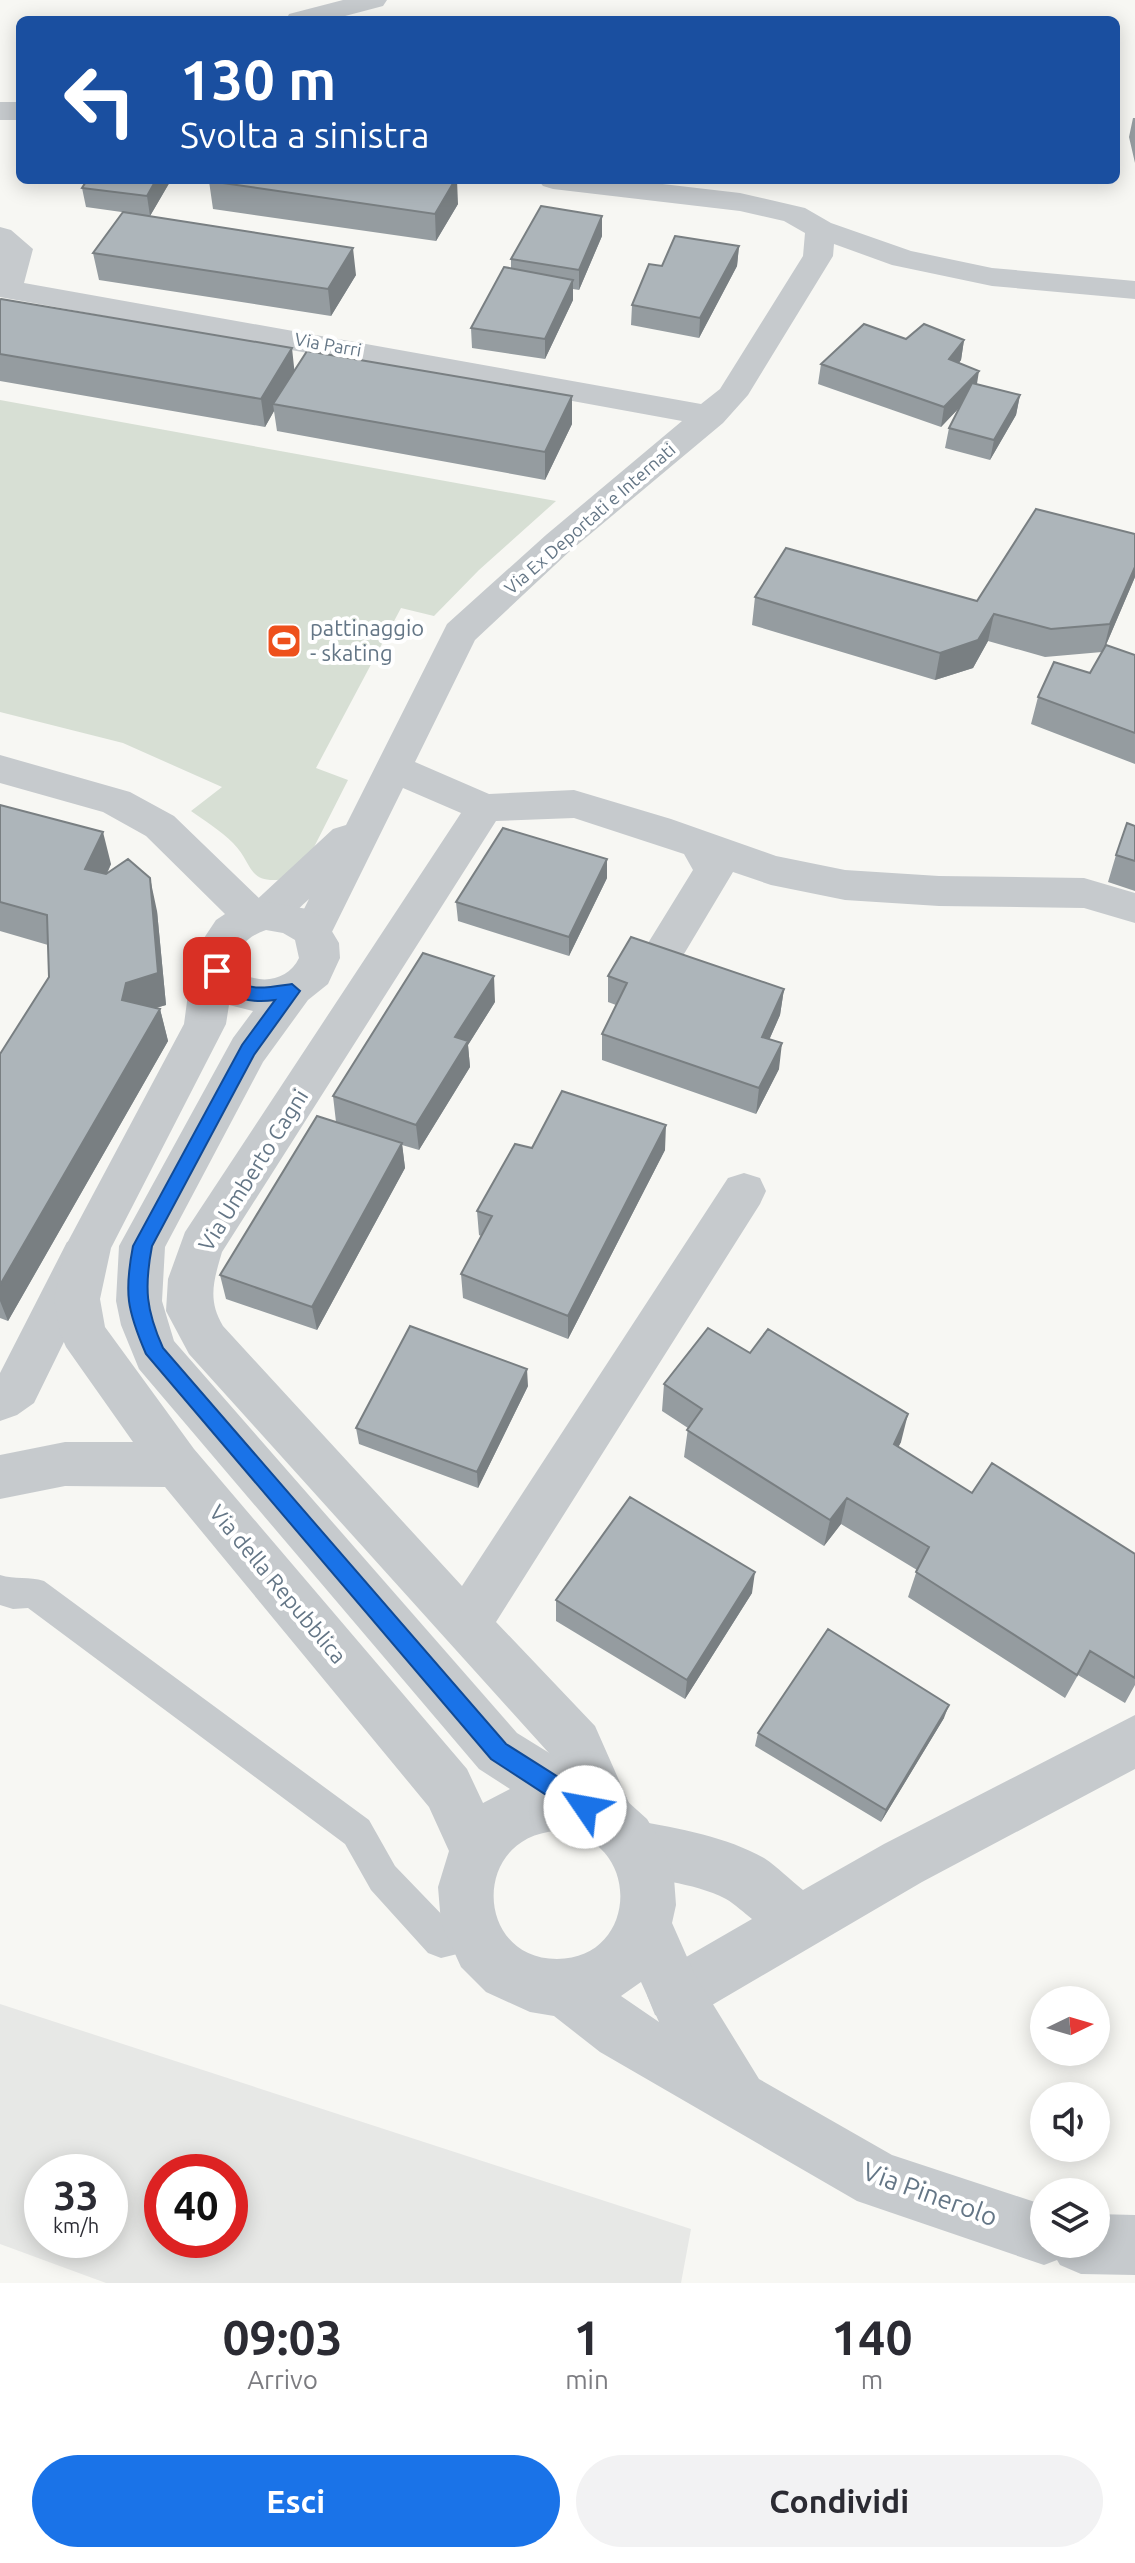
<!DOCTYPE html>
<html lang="it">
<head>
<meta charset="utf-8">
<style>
	:root { --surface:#fff; --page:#f2f2f3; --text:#2b2b33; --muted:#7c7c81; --accent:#1a73e8 }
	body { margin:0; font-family:Ubuntu,sans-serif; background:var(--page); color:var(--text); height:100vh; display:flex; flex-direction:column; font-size:30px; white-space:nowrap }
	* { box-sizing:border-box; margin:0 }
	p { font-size:26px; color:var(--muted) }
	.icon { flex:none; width:44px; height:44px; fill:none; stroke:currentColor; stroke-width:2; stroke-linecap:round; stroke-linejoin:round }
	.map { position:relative; height:2283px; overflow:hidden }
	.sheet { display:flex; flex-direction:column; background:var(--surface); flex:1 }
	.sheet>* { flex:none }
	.top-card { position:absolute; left:16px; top:16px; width:1104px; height:168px; border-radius:12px; box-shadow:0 4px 20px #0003; background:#1a4fa0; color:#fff; overflow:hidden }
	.needle { width:52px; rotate:85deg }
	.tools { position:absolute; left:1030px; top:1986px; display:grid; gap:16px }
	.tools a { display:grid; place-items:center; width:80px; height:80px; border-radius:50%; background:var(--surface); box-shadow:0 4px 20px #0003; font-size:40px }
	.speed { position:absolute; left:24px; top:2154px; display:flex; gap:16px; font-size:40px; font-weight:700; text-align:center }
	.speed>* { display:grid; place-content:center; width:104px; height:104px; border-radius:50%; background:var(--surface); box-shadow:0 4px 20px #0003; line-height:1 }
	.speed small { font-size:20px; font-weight:400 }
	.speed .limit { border:12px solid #d22; background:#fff; color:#111 }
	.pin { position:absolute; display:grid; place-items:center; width:68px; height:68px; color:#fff; margin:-34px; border-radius:16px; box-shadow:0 4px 12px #0006 }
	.me { position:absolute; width:88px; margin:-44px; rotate:303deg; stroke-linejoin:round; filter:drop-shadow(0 0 6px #0008) }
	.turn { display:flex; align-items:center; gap:28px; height:168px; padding:0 32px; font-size:36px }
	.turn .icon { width:104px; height:104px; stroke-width:2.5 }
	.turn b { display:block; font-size:56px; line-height:68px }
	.eta { display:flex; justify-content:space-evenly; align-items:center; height:136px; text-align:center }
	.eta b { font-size:48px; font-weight:700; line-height:56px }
	.action { display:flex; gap:16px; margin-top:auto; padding:16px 32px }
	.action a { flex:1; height:92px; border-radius:48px; background:var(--accent); color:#fff; font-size:32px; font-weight:700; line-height:92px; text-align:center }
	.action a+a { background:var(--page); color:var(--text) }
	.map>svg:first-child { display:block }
	.built { fill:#e7e8e6; fill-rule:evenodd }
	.green { fill:#d7dfd4 }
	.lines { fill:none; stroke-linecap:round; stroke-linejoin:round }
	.service { fill:#c6cacd; fill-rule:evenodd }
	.minor { fill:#c6cacd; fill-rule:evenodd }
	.tertiary { fill:#c6cacd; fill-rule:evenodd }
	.wall { fill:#959ca0 }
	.shaded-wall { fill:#797f82 }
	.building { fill:#adb5ba; stroke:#797f82; stroke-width:2 }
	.route { fill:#1a73e8; stroke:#114b97; stroke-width:2 }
	.labels { text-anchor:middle; stroke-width:8; stroke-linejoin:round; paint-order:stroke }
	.far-street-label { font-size:18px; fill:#647686; stroke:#fff }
	.poi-label { font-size:22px; fill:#647686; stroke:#fff; text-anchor:start }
	.street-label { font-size:22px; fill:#647686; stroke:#fff }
	.near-street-label { font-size:26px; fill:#647686; stroke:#fff }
</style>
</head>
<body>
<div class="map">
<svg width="1135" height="2283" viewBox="0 0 1135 2283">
	<rect width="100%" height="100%" fill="#f7f7f3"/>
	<path class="built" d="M0,2004l691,225 -10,54h-575l-106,-39zM42,2172h68v68h-68zM162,2172h68v68h-68z"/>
	<path class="green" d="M0,400l556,101 -77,69 -45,46 -33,-8 -85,160 32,12 -39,77 -23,22c-40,6 -32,-15 -53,-36 -12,-12 -28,-22 -42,-32l31,-24 -99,-44 -123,-31z"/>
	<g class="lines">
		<path class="service" d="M0,1575c15,5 29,1 44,6l325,239 26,46 53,55 25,-5 13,5 5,13 -5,13 -45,11 -13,-5 -57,-63 -26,-46 -317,-236 -15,1 -13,-4z"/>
		<path class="minor" d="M343,0h44l-4,6 -53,14h-44l3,-6z
			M0,102h20v18h-20z
			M538,180h90l112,13 65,15 26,15 80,28 81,17 143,13v18l-143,-13 -100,-21 -58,-21 -1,12 -85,139 -25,28 -153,128 -95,89 -60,122 74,32 85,-4 97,29 105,37 69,14 94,6 145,2 51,15v30l-51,-15 -145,-2 -94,-6 -74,-15 -38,-13 -52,87 -15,4 -15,-4 -6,-11 48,-78 -9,-16 -110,-36 -78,3 -274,431c-8,28 -15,47 1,74l239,260 266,-408 16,-5 16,5 6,13 -6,13 -264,418 99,104 42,95c41,7 90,16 127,37 14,9 26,22 39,32l81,-46 251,-129v54l-213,113 -227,133 -20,8 -20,-8 -8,-20 8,-20 97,-56c-8,-6 -17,-15 -26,-20 -34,-18 -75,-17 -110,-32l-8,-21 -17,-7 -34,-77 -368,-408 -23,-43 2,-32 17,-47 276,-419 -58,-25 -76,154 -14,4 -14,-4 -6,-11 16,-32c-19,17 -31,35 -57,27l-6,-11 6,-11 81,-75 13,-4 101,-201 99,-89 136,-114 -682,-124v-70l11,3 22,19 -9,34 677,121 19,-15 83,-133 2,-23 -21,-12 -44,-10 -187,-22 -10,-3z
			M83,1237l16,5 7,14 -72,147 -17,12 -17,6v-48l67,-131z"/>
		<path class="tertiary" d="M0,755l130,37 44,24 88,85 45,8 17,9 15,25 1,15 -12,26 -20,16 -45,62 -98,185 -3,54 12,40 343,392 110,68 20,18 14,23 13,36 2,27 -4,18 23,52 64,104 133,76 152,50v39h52v-30l39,1v60l-54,-1 -21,-9 -3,-5 -13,5 -187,-64 -257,-149 -46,-36 -24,-4 -44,-20 -25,-25 -20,-44 -3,-36 11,-36 -20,-44 -264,-320 -100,-1 -65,13v-44l65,-13h68l-67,-95 -6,-14 -6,-34 11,-52 119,-223 9,-67 7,-13 16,-24 9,-6 -79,-78 -43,-24 -103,-29zM266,930l17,3 12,7 4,18c-11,24 -43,28 -62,11 -2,-20 9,-32 29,-39zM229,1005l24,6 -20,27 -114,208 -3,55 5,24 18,44 340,400 31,20 -27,14 -16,-34 -273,-320 -89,-122 -5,-28 11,-51 115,-224zM557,1831c86,5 83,128 0,128 -83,0 -86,-123 0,-128zM641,1982l18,40 -38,-26z"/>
	</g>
	<path class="wall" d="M1133,118h2v45l-6,-26z
		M87,180h84l-21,36 -64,-9 -4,-19z
		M209,181l249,23 -22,37 -223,-32z
		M602,216v20l-23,54 -6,-1v11l-28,59 -73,-11 -1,-20 40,-60v-9z
		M739,246l-2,20 -38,72 -68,-13 1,-20 30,-39z
		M93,253l263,22 -25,41 -232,-36z
		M0,300l295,70 277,54 -27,56 -268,-49 -3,-20 -9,16 -265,-46z
		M906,339l58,1 -3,20 -2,3 18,21 43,11 -4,20 -26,45 -45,-12 4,-20 10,-20 -18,19 -123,-43 3,-20z
		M1135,577l-29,68 29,10v109l-104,-40 7,-27 52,-24 12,-21 -57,5 -57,-16 -15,27 -38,12 -183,-55 3,-28 222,4z
		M0,805l111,59 -4,10 50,37 9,94 -10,3 4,1 8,32 -160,280 -8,-3v-264l49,-77 -1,-32 -48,-14z
		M1135,826v65l-27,-9 8,-27z
		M607,878l-38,78 -111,-35 -2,-19z
		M608,976l176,13 -4,26 -11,25 10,29 -23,45 -154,-54v-26l14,-29 -8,-3z
		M495,1002l-27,43 2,22 -51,83 -17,-5 3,23 -88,162 -91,-31 -6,-24 116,-153 -3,-26z
		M532,1148l133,2 -97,189 -105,-41 -2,-24 20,-38 -2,-1 -2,-24z
		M664,1384l237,58 -3,5 74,46 163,61v131l-10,18 -47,-28 -13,23 -157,-101 9,-27 -76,-46 -17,22 -140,-89 4,-29 -26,-17z
		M528,1386l-50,102 -119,-44 -3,-16z
		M752,1593l-67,106 -129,-78v-21z
		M944,1718l-63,104 -126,-76 3,-13z"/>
	<path class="shaded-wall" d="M156,180h15l-21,36 -3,-20z
		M455,180h2l1,24 -22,37 -1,-27z
		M602,216v20l-23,54v-20z
		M739,246l-2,20 -38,72 1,-20z
		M353,248l3,27 -25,41 -3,-27z
		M573,280v20l-28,59v-20z
		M964,340l-3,20 -15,19 3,-20z
		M292,348l3,28 -22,28 1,7 -9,16 -4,-28z
		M979,371l-3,19 -35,37 3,-20z
		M1020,395l-4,20 -26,45 4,-20z
		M572,396v28l-27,56v-28z
		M1135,567v10l-32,75 7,-28z
		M994,614l-6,27 -15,27 -38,12 5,-27z
		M103,832l8,32 -18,38 -8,-33z
		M607,859v19l-38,78v-19z
		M150,878l7,33 9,94 -32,9 -12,-14z
		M494,976l1,26 -27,43 2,22 -51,83 -3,-25 39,-88z
		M784,989l-4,26 -21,48 3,-26z
		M160,1009l8,32 -160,280 -8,-20v-16z
		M782,1043l-3,26 -23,45 3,-26z
		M666,1125l-1,25 -97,189v-23z
		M402,1143l3,25 -88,162 -5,-23z
		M527,1369l1,17 -50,102 -1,-16z
		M908,1414l-7,28 -15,29 8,-27z
		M847,1498l-6,26 -17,22 6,-26z
		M755,1572l-3,21 -67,106 2,-19z
		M949,1705l-5,13 -63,104 5,-12z"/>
	<path class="building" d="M87,180h69l-9,16 -65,-8z
		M210,180h245l-20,34 -226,-33z
		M541,206l61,10 -23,54 -68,-11z
		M123,212l230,36 -25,41 -235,-36z
		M675,236l64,10 -39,72 -68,-13 17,-41 13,2z
		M504,267l69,13 -28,59 -74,-11z
		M1,299l291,49 -31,51 -261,-45v-54z
		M864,324l42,15 18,-15 40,16 -15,19 30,12 -35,36 -123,-43z
		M307,351l265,45 -27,56 -272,-48z
		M972,383l48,12 -26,45 -45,-12z
		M1036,509l99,25v33l-25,57 -59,5 -57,-15 -16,26 -38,13 -185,-56 31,-49 191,53z
		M1106,645l29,10v78l-97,-36 16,-35 36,11z
		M0,805l103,27 -18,37 21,5 22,-15 22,19 8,95 -32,10 -4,17 38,9 -160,276v-231l49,-77 -2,-62 -47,-13z
		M1127,823l8,3v35l-19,-6z
		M503,828l104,31 -38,78 -113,-35z
		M631,937l153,52 -22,48 20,6 -23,45 -157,-54 25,-51 -19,-7z
		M423,953l71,23 -39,61 13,4 -52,84 -83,-29z
		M562,1091l104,34 -98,191 -107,-42 31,-58 -15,-5 38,-67 17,4z
		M317,1116l85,27 -90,164 -92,-32z
		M410,1326l117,43 -50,103 -121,-44z
		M708,1328l42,25 18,-24 140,85 -14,30 78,49 20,-30 143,91v124l-45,-27 -13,24 -161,-103 13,-25 -82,-49 -17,22 -143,-90 15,-21 -38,-25z
		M630,1497l125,75 -68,108 -131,-80z
		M828,1629l121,76 -63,105 -128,-77z"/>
	<path class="route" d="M217,964c9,3 7,7 13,13 17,16 41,10 62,7l8,7 -46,64 -102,191c-8,42 -6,64 11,102l343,396 87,55 3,8 -3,8 -8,3 -8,-3 -86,-56 -345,-405c-19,-44 -22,-61 -13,-108l109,-201 33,-45c-28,4 -52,-3 -67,-29z"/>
	<defs>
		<symbol id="stadium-square" viewBox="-11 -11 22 22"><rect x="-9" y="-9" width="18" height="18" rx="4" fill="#ee501c" stroke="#fff"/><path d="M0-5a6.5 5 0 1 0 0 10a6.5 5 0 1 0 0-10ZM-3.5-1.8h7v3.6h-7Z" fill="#fff"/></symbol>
	</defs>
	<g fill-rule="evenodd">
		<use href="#stadium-square" x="264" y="621" width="40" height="40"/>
	</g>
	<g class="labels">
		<g class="far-street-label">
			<text transform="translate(328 345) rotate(10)" y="6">Via Parri</text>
			<text transform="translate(590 519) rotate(-41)" y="6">Via Ex Deportati e Internati</text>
		</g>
		<g class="poi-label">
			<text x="310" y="636">pattinaggio<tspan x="310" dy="25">- skating</tspan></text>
		</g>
		<g class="street-label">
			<text transform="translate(253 1170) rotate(-58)" y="8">Via Umberto Cagni</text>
			<text transform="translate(278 1584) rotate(50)" y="8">Via della Repubblica</text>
		</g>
		<g class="near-street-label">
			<text transform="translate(930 2194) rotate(20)" y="9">Via Pinerolo</text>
		</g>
	</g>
</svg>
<div class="tools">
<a><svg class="needle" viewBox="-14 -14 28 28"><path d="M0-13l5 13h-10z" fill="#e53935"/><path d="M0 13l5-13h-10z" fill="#7c7c81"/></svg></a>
<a><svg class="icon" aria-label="sound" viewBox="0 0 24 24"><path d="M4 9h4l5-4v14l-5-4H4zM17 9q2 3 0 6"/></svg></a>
<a><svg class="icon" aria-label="layers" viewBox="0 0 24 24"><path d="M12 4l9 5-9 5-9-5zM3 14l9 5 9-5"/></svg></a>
</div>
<div class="speed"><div>33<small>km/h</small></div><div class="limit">40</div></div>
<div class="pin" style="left:217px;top:971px;background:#d93025"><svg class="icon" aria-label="arrive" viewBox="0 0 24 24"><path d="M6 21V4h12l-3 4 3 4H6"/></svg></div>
<svg class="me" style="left:585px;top:1807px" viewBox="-20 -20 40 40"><circle r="19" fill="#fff"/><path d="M0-13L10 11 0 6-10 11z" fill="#1a73e8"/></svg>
<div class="top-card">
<div class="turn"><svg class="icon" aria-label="left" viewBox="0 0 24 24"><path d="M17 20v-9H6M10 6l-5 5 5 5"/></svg><div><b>130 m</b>Svolta a sinistra</div></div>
</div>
</div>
<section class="sheet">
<div class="eta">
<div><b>09:03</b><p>Arrivo</p></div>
<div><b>1</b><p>min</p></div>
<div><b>140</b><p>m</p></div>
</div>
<div class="action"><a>Esci</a><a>Condividi</a></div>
</section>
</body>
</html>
